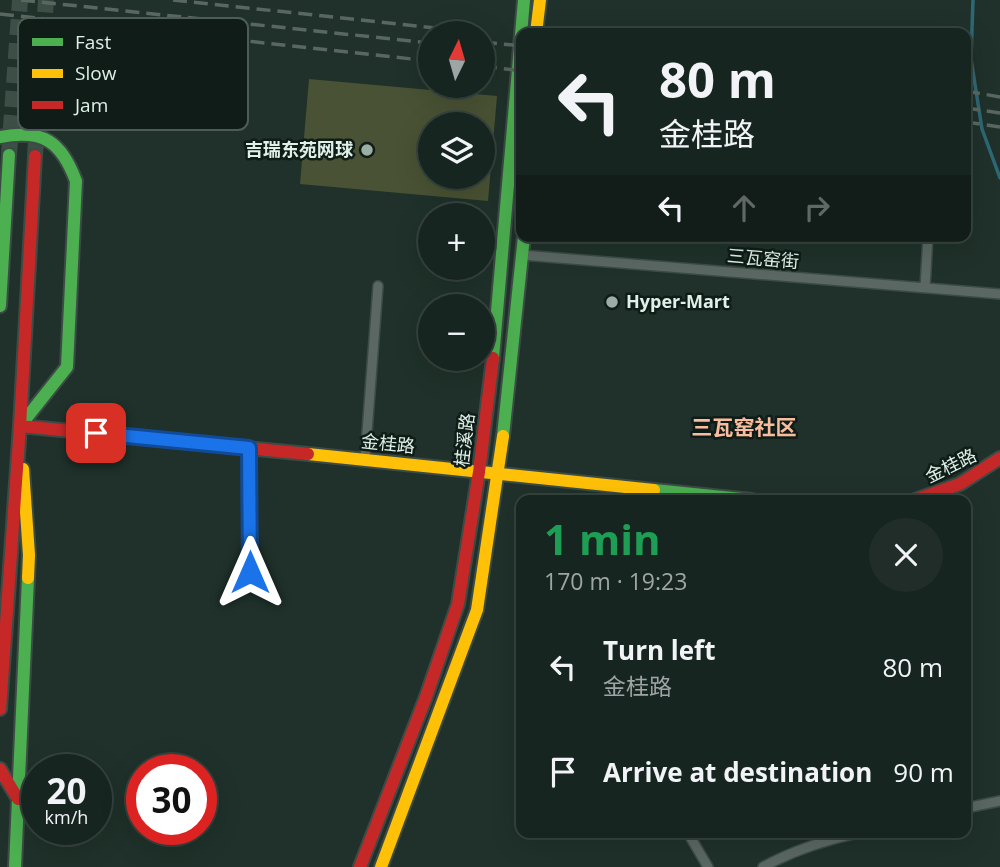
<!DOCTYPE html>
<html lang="en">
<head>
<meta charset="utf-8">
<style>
	:root { --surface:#172520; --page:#202d29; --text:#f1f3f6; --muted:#9ea5a5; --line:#36423e }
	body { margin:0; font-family:"Open Sans","Noto Sans SC",sans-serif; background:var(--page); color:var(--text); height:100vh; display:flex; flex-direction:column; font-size:26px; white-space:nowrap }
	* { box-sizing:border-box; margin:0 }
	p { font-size:23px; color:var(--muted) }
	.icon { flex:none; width:38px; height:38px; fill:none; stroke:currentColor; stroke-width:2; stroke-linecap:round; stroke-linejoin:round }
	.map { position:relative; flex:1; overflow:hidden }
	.sheet { position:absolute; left:516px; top:495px; width:455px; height:343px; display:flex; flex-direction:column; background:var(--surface); border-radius:14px; box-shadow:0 7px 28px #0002,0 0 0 2px var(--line) }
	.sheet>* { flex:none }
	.top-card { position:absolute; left:516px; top:28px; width:455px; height:214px; border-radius:14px; box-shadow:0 7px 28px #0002,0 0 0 2px var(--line); background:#172520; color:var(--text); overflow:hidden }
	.needle { width:46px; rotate:5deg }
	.buttons { position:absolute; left:418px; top:21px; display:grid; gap:14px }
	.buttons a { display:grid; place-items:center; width:77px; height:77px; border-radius:50%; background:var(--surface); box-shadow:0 7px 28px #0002,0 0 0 2px var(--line); font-size:35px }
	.speed { position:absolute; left:21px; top:754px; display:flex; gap:14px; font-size:35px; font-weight:700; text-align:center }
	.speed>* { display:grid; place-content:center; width:91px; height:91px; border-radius:50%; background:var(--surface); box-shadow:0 7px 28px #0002,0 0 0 2px var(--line); line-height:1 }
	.speed small { font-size:18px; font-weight:400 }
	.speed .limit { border:10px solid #d22; background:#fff; color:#111 }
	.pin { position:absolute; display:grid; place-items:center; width:60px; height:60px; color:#fff; margin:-30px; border-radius:14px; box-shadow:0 4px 10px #0006 }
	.me { position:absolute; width:77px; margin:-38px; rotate:0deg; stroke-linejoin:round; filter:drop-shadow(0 0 5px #0008) }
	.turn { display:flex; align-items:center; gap:24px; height:147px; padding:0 28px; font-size:32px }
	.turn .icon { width:91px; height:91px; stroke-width:2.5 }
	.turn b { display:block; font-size:49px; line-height:60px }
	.lanes { display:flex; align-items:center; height:66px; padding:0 28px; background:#0003; justify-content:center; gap:35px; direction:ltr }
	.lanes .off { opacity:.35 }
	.round { display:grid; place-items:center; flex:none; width:74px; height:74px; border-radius:37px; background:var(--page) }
	.summary { display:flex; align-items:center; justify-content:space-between; height:119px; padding:0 28px }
	h1 { font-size:42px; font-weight:700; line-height:52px; color:#1e9e55 }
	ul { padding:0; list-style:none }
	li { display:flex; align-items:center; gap:21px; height:105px; padding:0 28px }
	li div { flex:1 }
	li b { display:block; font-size:26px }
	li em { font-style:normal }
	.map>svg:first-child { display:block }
	.green { fill:#495234; fill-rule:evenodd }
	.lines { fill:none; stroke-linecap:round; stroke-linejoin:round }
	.stream { stroke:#2e6874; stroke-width:3.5 }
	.highway-tunnel { stroke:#3c4e46; stroke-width:16; stroke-dasharray:16 8; stroke-linecap:butt }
	.street-casing { stroke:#3c4b45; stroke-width:12 }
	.fast-casing { stroke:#3c4b45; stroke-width:16 }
	.slow-casing { stroke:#3c4b45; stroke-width:16 }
	.jam-casing { stroke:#3c4b45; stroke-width:16 }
	.street { stroke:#5a6762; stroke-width:9 }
	.fast { stroke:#4caf50; stroke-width:12 }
	.slow { stroke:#ffc107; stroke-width:12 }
	.jam { stroke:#c62828; stroke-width:12 }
	.rail { stroke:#5a6761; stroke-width:3.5; stroke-dasharray:14 7; stroke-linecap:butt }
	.route-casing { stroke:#114b97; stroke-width:18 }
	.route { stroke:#1a73e8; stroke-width:12 }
	.poi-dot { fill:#9bada5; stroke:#0f1c17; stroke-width:2.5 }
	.labels { text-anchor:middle; stroke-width:5; stroke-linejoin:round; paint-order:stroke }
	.poi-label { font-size:18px; font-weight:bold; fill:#def0e7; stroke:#0f1c17; text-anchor:end }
	.street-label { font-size:18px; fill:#def0e7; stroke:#0f1c17 }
	.quarter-label { font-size:21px; font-weight:bold; fill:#f8bc9f; stroke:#0f1c17 }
	.key { fill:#0f1c17; stroke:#4d5c55; stroke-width:2 }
	.key-label { font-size:19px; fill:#def0e7 }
</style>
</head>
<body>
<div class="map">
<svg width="1000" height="867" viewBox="0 0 1000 867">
	<rect width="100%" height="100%" fill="#1f312a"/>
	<path class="green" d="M309,79l188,17 -9,105 -188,-17zM430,124h53v53h-53z"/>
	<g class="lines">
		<path class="stream" d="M973,0l-2,59 11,70 18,49"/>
		<path class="highway-tunnel" d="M9,155l11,-155
			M35,156l11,-156"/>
		<defs>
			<path id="street" d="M522,255l478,39
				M925,288l3,-52
				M249,448l1,124
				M365,459l13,-173
				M966,808l34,-7
				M688,833l20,34
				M763,867c29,-16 63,-27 95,-34"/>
			<path id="fast" d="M0,137c43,-8 61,4 76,44l-9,186 -47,59
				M0,306l9,-151
				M493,358l31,-358
				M503,436l21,-200
				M654,490l98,10
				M15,867l13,-289"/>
			<path id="slow" d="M536,33l4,-33
				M308,454l346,36
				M23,469l6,86 -1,23
				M381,867l96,-257 26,-174"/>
			<path id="jam" d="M20,426l288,28
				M915,500l45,-16 40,-26
				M0,709l20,-283 15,-270
				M0,769l18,30
				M360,867l66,-170 32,-93 21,-132 14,-114"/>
		</defs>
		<use href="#street" class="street-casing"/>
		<use href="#fast" class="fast-casing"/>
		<use href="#slow" class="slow-casing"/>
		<use href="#jam" class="jam-casing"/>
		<use href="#street" class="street"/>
		<use href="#fast" class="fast"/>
		<use href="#slow" class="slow"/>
		<use href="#jam" class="jam"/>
		<path class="rail" d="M21,0l409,43
			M173,0l310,33
			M0,14l430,47
			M483,42l39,4
			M483,66l39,5
			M966,91l34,6
			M966,108l34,5
			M966,122l34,5"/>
	</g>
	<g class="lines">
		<defs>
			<path id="route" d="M96,433l153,15 1,124"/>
		</defs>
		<use href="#route" class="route-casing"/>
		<use href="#route" class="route"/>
	</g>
	<g class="poi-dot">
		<circle cx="367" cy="150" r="7"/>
		<circle cx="612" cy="302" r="7"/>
	</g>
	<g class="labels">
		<g class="poi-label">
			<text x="353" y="156">吉瑞东苑网球</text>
			<text x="626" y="308" text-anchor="start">Hyper-Mart</text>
		</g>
		<g class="street-label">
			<text transform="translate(763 259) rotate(5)" y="6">三瓦窑街</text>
			<text transform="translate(465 440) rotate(-83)" y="6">桂溪路</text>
			<text transform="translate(388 444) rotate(6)" y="6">金桂路</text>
			<text transform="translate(951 466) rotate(-26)" y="6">金桂路</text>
		</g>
		<g class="quarter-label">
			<text x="744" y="435">三瓦窑社区</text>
		</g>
	</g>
	<rect x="18" y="18" width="230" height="112" rx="10" class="key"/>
	<rect x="32" y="38" width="31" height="8" fill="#4caf50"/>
	<rect x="32" y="69" width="31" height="9" fill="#ffc107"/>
	<rect x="32" y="101" width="31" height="8" fill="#c62828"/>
	<g class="key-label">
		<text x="75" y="49">Fast</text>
		<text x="75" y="80">Slow</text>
		<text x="75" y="112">Jam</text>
	</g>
</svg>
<div class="buttons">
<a><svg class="needle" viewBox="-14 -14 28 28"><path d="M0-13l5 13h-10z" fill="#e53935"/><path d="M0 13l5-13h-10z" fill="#9ea5a5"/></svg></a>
<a><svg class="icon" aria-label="layers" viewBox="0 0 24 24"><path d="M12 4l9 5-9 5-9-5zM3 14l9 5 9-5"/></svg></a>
<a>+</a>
<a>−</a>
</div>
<div class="speed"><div>20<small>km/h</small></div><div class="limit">30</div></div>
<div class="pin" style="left:96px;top:433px;background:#d93025"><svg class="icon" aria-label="arrive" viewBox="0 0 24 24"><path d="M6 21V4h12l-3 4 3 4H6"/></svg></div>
<svg class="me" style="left:250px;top:572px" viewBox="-20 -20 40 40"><path d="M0-17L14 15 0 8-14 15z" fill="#1a73e8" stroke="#fff" stroke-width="4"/></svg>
<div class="top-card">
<div class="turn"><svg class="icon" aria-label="left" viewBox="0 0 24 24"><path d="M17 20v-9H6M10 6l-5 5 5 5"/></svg><div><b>80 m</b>金桂路</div></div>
<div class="lanes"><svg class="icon" aria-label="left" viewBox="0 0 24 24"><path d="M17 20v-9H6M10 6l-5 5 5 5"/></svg><svg class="icon off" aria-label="ahead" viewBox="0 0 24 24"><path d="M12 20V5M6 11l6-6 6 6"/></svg><svg class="icon off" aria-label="right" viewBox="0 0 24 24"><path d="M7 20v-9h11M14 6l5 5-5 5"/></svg></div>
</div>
<section class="sheet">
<div class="summary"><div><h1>1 min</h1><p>170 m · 19:23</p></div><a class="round"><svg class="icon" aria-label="close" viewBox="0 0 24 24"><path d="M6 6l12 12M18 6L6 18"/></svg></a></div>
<ul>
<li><svg class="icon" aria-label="left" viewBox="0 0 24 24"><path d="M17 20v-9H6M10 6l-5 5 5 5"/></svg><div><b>Turn left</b><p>金桂路</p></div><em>80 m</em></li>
<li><svg class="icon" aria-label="arrive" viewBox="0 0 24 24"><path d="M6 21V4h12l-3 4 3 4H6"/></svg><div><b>Arrive at destination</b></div><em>90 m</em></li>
</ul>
</section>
</div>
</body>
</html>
